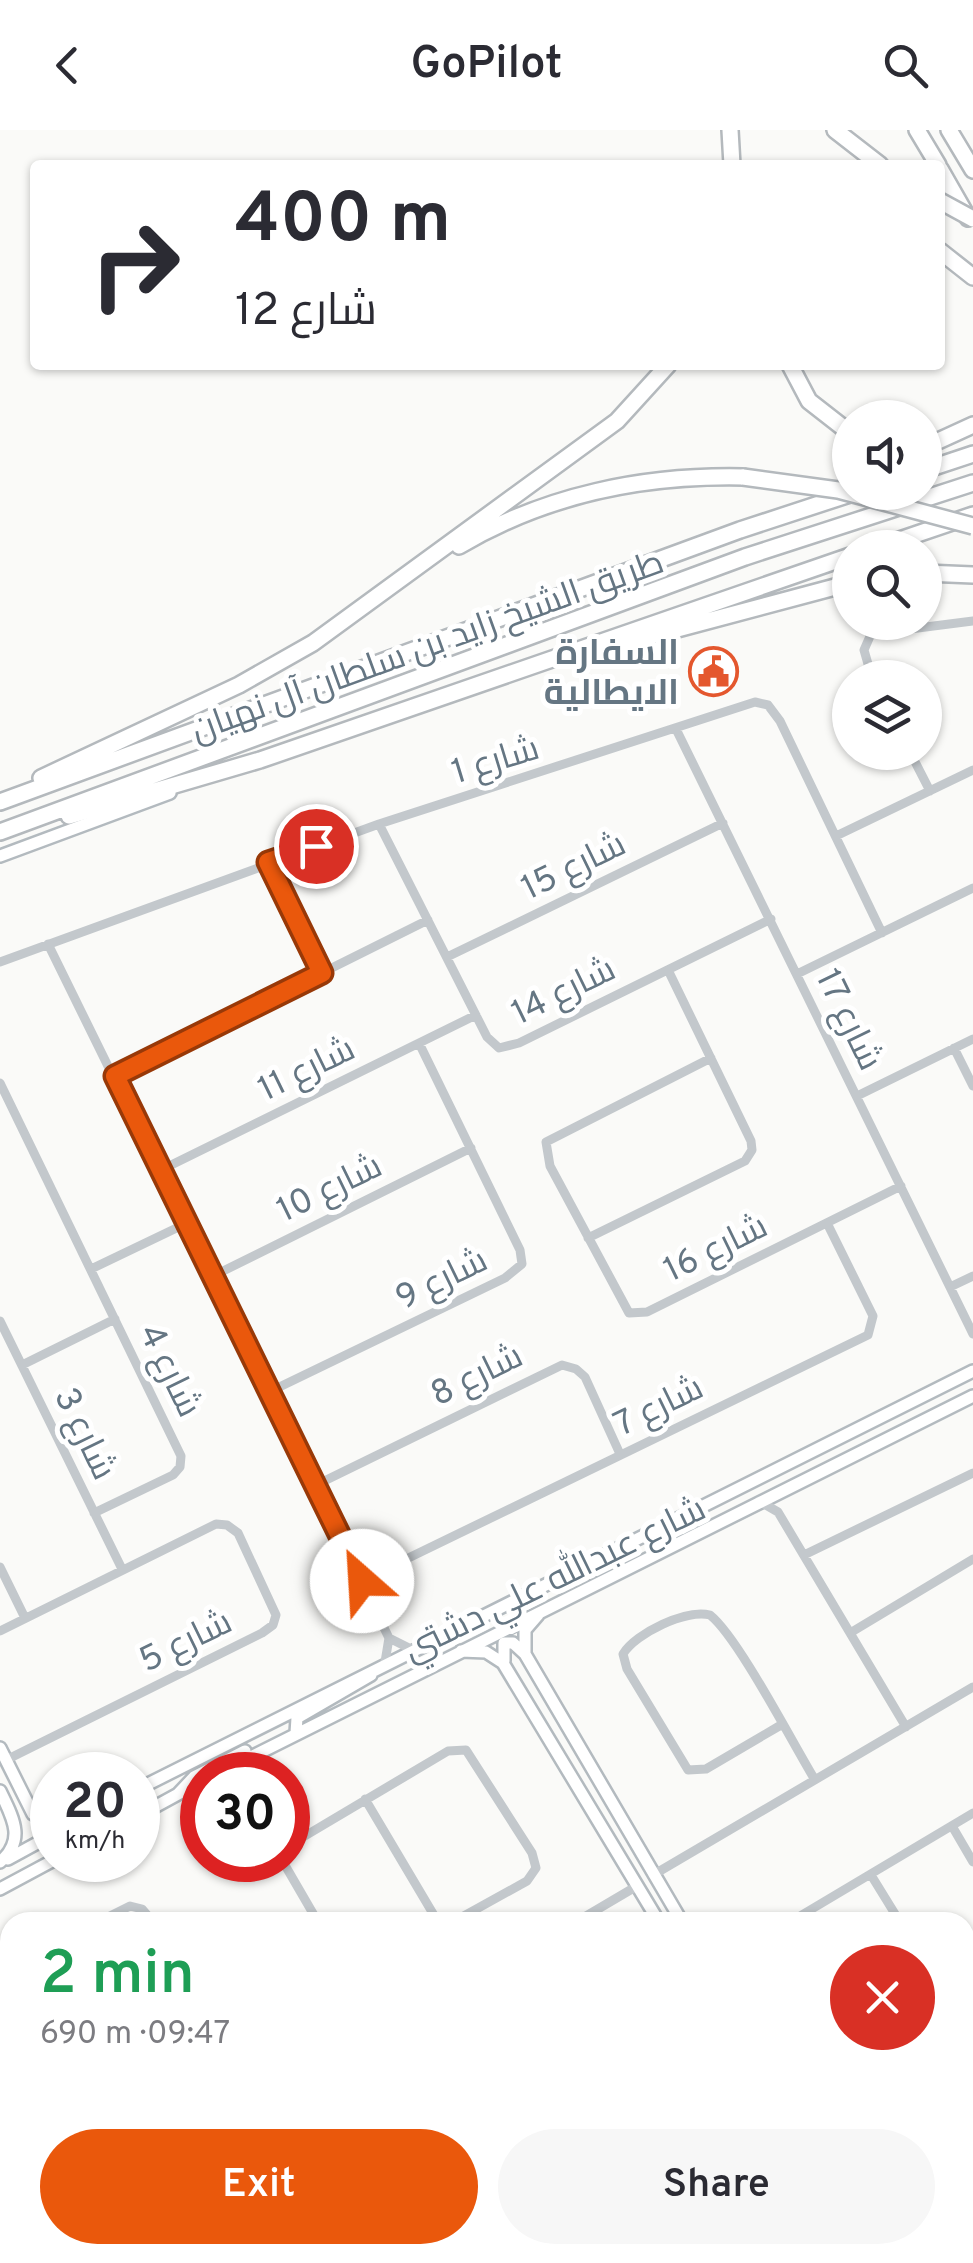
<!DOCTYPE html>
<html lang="en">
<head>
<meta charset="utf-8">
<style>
	:root { --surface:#fff; --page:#f7f7f7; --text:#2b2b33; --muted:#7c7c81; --accent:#ea580c }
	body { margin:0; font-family:Overpass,Cairo,sans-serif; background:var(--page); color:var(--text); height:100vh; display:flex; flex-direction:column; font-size:38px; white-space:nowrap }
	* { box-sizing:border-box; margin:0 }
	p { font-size:32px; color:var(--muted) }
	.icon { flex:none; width:55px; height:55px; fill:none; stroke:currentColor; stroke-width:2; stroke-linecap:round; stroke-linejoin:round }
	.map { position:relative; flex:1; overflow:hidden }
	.panel { position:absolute; left:0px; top:1782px; width:975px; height:352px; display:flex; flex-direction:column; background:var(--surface); border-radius:30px 30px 0 0; box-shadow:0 2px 8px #0004 }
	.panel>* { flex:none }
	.top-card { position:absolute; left:30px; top:30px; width:915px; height:210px; border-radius:10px; box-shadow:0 2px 8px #0004; background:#fff; color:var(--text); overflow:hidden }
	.buttons { position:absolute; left:832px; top:270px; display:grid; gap:20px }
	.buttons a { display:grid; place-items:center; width:110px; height:110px; border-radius:50%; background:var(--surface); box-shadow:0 2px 8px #0004; font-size:50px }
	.speed { position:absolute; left:30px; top:1622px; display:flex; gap:20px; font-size:50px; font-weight:700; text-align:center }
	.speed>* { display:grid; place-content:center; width:130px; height:130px; border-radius:50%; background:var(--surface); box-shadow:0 2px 8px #0004; line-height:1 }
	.speed small { font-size:25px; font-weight:400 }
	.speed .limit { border:15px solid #d22; background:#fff; color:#111 }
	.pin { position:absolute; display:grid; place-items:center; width:85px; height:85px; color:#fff; margin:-42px; border:5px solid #fff; border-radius:50%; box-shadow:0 2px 10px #0007 }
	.me { position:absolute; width:110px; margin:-55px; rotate:334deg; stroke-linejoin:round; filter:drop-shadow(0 0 8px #0008) }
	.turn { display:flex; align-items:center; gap:35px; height:210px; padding:0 40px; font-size:45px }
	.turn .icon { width:130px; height:130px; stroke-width:2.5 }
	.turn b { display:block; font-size:70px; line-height:85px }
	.round { display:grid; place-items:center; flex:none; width:105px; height:105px; border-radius:52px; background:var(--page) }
	.headline { display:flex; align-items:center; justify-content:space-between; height:170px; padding:0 40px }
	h1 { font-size:60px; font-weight:600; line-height:75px; color:#1e9e55 }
	.primary-button { display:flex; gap:20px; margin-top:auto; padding:20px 40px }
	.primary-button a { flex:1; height:115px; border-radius:60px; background:var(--accent); color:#fff; font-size:40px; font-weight:600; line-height:115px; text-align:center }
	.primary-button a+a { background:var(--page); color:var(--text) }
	header { display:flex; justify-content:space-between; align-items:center; height:130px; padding:0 40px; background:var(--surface); font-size:45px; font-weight:600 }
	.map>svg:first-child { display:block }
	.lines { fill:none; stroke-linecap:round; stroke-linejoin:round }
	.secondary-casing { stroke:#b3babf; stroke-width:16 }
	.highway-casing { stroke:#b4b9bd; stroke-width:20 }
	.street { stroke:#c3c8cc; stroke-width:9 }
	.secondary { stroke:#fff; stroke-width:11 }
	.highway { stroke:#fff; stroke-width:15 }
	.highway-bridge-casing { stroke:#b4b9bd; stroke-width:20; stroke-linecap:butt }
	.highway-bridge { stroke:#fff; stroke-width:15 }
	.route-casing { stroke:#983908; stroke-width:25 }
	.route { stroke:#ea580c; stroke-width:18 }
	.labels { text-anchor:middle; stroke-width:10; stroke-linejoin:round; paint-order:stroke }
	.street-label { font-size:35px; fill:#657683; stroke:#fff }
	.poi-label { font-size:35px; font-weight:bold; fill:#657683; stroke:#fff; text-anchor:end }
</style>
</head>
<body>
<header><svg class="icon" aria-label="back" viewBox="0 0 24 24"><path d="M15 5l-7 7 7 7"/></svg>GoPilot<svg class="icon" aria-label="search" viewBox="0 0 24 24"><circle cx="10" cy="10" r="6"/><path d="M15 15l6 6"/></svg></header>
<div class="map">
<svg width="973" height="2133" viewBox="0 0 973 2133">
	<rect width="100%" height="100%" fill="#fafaf8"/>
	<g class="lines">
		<defs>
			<path id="secondary" d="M0,726l170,-63
				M538,1485l-13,15v24l157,268
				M461,1521l25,1 17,11 156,259
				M504,1531v-18h9l12,11
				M296,1603l1,-15 74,-43
				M0,1618l33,66 19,10
				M215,1645l758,-379
				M138,1659l835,-418
				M0,1661c13,27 26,49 0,71
				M178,1664l16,-17 51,-26
				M138,1686l64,-35
				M8,1729l44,-24
				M0,1759l54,-29
				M857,2125l5,8
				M880,2125l5,8"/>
			<path id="highway" d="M730,0l2,35
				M835,0l45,35
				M917,0l21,35
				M949,0l24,40
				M940,39l28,49
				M940,121l33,26
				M790,235l19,36 41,32
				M925,317l48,-22
				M925,340l48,-16
				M459,416c86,-51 185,-71 284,-69
				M876,418l97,-33
				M925,443l48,2
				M621,514l229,-61
				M41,648l198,-93 74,-42 304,-222 51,-56
				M0,672l740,-272 116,-38
				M69,686l191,-56 590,-204
				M0,702l745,-275 228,-74"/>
		</defs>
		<use href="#secondary" class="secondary-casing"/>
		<use href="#highway" class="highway-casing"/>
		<path class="street" d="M872,548l-8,-28 7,-16 102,-13
			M676,599l297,605
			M910,622l20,39
			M379,694l108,213 12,11 20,-5 252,-124
			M836,706l137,-66
			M268,732l55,111
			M48,814l341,694 -4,24
			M447,827l276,-134
			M0,832l379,-138 376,-122 13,3 12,16 102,212
			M797,844l176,-86
			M954,918l19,38
			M711,928l-165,84 4,24 79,147 18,-1 254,-126
			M115,946l313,-156
			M0,953l181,373 -1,11 -7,8 -79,38
			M857,966l116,-57
			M161,1040l315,-155
			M588,1108l157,-77 7,-11 -1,-9 -83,-171
			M91,1139l96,-46
			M213,1146l258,-128
			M950,1157l23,-11
			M0,1191l122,248
			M22,1235l93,-46
			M269,1262l236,-114 17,-14 -2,-14 -101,-207
			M316,1355l246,-120 14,4 9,8 35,77
			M759,1371l19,11 128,215
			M804,1425l169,-82
			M0,1437l25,51
			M361,1451l507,-246 5,-19 -46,-93
			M0,1501l216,-107 11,1 11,8 38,82 -3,10 -11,8 -256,127
			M850,1503l123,-74
			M389,1508l22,11
			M781,1595l-75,44 -18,1 -61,-101 -4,-15c13,-21 63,-45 87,-39 28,22 83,129 105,165
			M365,1669l73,123
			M952,1696l21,36
			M288,1716l160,-95 18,-1 66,103 4,15 -9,13 -74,41
			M282,1730l36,62
			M653,1745l320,-188
			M871,1745l29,47
			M98,1792l32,-16 12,3 11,13
			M576,1792l61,-36
			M790,1792l183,-109
			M0,1852l10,-6
			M0,1952l10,16
			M965,2039l8,-4
			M965,2107l8,13
			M103,2125l5,8
			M197,2125l5,8
			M469,2125l5,8
			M401,2133l14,-8"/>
		<use href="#secondary" class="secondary"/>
		<use href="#highway" class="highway"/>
		<defs>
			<path id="highway-bridge" d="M940,71l33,18
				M743,347l95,13 135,36"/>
		</defs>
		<use href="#highway-bridge" class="highway-bridge-casing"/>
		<use href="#highway-bridge" class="highway-bridge"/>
	</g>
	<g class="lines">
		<defs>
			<path id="route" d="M316,716l-48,16 54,111 -207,103 247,505"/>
		</defs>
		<use href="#route" class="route-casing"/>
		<use href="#route" class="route"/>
	</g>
	<defs>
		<symbol id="civic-ring" viewBox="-11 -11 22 22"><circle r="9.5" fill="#fff" stroke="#e4572e" stroke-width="1.5"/><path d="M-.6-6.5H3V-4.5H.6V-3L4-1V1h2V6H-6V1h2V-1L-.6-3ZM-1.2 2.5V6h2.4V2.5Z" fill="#e4572e"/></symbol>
	</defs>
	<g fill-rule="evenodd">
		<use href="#civic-ring" x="686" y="514" width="55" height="55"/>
	</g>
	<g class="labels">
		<g class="street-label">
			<text transform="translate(427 515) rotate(-20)" y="12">طريق الشيخ زايد بن سلطان آل نهيان</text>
			<text transform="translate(495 629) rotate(-17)" y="12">شارع 1</text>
			<text transform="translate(573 735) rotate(-26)" y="12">شارع 15</text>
			<text transform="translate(563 860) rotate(-26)" y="12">شارع 14</text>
			<text transform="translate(850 889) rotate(64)" y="12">شارع 17</text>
			<text transform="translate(306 938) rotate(-26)" y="12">شارع 11</text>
			<text transform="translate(329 1057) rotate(-26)" y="12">شارع 10</text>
			<text transform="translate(715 1117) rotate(-26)" y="12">شارع 16</text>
			<text transform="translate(441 1148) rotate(-26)" y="12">شارع 9</text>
			<text transform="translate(171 1240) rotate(64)" y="12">شارع 4</text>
			<text transform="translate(476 1244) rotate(-26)" y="12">شارع 8</text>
			<text transform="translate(658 1275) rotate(-26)" y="12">شارع 7</text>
			<text transform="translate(86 1303) rotate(64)" y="12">شارع 3</text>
			<text transform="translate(554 1448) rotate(-26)" y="12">شارع عبدالله علي دشتي</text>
			<text transform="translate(185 1510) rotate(-26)" y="12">شارع 5</text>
		</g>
		<g class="poi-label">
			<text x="679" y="534">السفارة<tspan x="679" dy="40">الايطالية</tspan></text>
		</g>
	</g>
</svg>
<div class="buttons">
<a><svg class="icon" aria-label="sound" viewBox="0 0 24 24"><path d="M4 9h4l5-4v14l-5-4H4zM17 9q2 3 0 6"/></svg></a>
<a><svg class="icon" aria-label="search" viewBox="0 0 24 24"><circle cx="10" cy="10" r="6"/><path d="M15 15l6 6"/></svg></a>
<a><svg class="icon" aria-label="layers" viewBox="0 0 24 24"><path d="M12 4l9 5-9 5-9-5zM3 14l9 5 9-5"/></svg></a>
</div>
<div class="speed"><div>20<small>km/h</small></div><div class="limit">30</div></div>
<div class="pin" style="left:316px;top:716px;background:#d93025"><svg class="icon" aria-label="arrive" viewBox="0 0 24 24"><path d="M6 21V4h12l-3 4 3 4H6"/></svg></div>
<svg class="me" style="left:362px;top:1451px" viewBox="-20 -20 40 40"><circle r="19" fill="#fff"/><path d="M0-13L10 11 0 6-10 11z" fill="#ea580c"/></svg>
<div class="top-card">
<div class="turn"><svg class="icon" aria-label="right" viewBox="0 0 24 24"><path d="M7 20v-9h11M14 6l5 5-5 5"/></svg><div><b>400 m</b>شارع 12</div></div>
</div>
<section class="panel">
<div class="headline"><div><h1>2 min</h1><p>690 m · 09:47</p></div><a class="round" style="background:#d93025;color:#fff"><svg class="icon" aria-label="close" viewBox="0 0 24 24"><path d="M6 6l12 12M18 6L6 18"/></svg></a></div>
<div class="primary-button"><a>Exit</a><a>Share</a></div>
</section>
</div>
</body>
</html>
